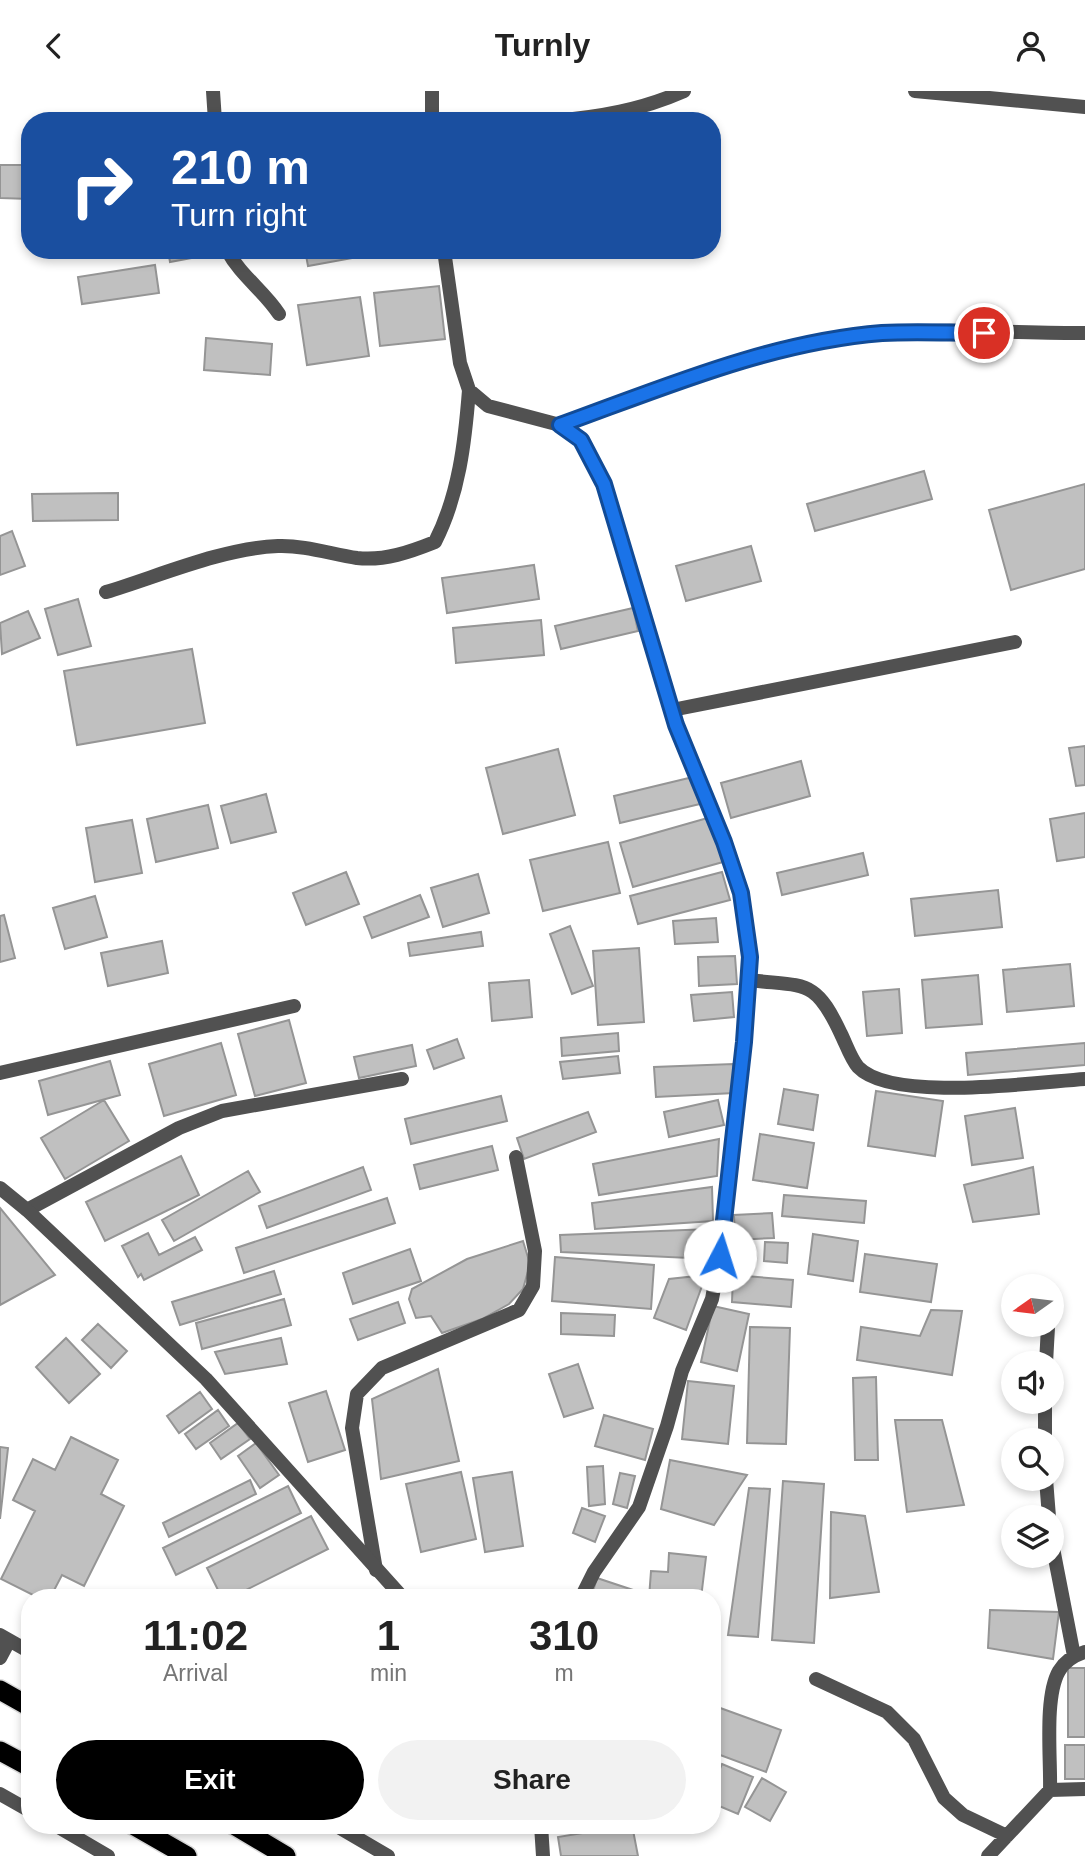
<!DOCTYPE html>
<html lang="en">
<head>
<meta charset="utf-8">
<style>
	:root { --surface:#fff; --page:#f2f2f2; --text:#222; --muted:#767676; --accent:#000 }
	body { margin:0; font-family:Arial,sans-serif; background:var(--page); color:var(--text); height:100vh; display:flex; flex-direction:column; font-size:26px; white-space:nowrap }
	* { box-sizing:border-box; margin:0 }
	p { font-size:23px; color:var(--muted) }
	.icon { flex:none; width:38px; height:38px; fill:none; stroke:currentColor; stroke-width:2; stroke-linecap:round; stroke-linejoin:round }
	.map { position:relative; flex:1; overflow:hidden }
	.sheet { position:absolute; left:21px; top:1498px; width:700px; height:245px; display:flex; flex-direction:column; background:var(--surface); border-radius:28px; box-shadow:0 4px 10px #0003 }
	.sheet>* { flex:none }
	.top-card { position:absolute; left:21px; top:21px; width:700px; height:147px; border-radius:28px; box-shadow:0 4px 10px #0003; background:#1a4fa0; color:#fff; overflow:hidden }
	.needle { width:46px; rotate:256deg }
	.tools { position:absolute; left:1001px; top:1183px; display:grid; gap:14px }
	.tools a { display:grid; place-items:center; width:63px; height:63px; border-radius:50%; background:var(--surface); box-shadow:0 4px 10px #0003; font-size:35px }
	.pin { position:absolute; display:grid; place-items:center; width:60px; height:60px; color:#fff; margin:-30px; border:4px solid #fff; border-radius:50%; box-shadow:0 2px 7px #0007 }
	.me { position:absolute; width:77px; margin:-38px; rotate:5deg; stroke-linejoin:round; filter:drop-shadow(0 0 5px #0008) }
	.turn { display:flex; align-items:center; gap:24px; height:147px; padding:0 35px; font-size:32px }
	.turn .icon { width:91px; height:91px; stroke-width:2.5 }
	.turn b { display:block; font-size:49px; line-height:60px }
	.eta { display:flex; justify-content:space-evenly; align-items:center; height:119px; text-align:center }
	.eta b { font-size:42px; font-weight:700; line-height:49px }
	.button { display:flex; gap:14px; margin-top:auto; padding:14px 35px }
	.button a { flex:1; height:80px; border-radius:42px; background:var(--accent); color:#fff; font-size:28px; font-weight:700; line-height:80px; text-align:center }
	.button a+a { background:var(--page); color:var(--text) }
	header { display:flex; justify-content:space-between; align-items:center; height:91px; padding:0 35px; background:var(--surface); font-size:32px; font-weight:700 }
	.map>svg:first-child { display:block }
	.building { fill:#c0c0c0; stroke:#959595; stroke-width:2 }
	.lines { fill:none; stroke-linecap:round; stroke-linejoin:round }
	.trunk-casing { stroke:#dbdbdb; stroke-width:22 }
	.minor { stroke:#515151; stroke-width:14 }
	.tertiary { stroke:#515151; stroke-width:14 }
	.trunk { stroke:#000; stroke-width:19 }
	.route-casing { stroke:#114b97; stroke-width:18 }
	.route { stroke:#1a73e8; stroke-width:12 }
</style>
</head>
<body>
<header><svg class="icon" aria-label="back" viewBox="0 0 24 24"><path d="M15 5l-7 7 7 7"/></svg>Turnly<svg class="icon" aria-label="person" viewBox="0 0 24 24"><circle cx="12" cy="8" r="4"/><path d="M4 21q1-7 8-7t8 7"/></svg></header>
<div class="map">
<svg width="1085" height="1765" viewBox="0 0 1085 1765">
	<rect width="100%" height="100%" fill="#fff"/>
	<path class="building" d="M0,74h30v34l-30,-1z
		M168,159h50v3l-48,9z
		M305,159h52l1,7 -50,9z
		M155,174l4,28 -77,11 -4,-27z
		M439,195l6,53 -65,7 -6,-53z
		M360,206l9,59 -62,9 -9,-60z
		M206,247l66,6 -2,31 -66,-5z
		M924,380l8,28 -117,32 -8,-27z
		M1085,393v85l-74,21 -22,-80z
		M118,402v27l-85,1 -1,-27z
		M12,440l13,35 -25,9v-39z
		M751,455l10,35 -75,20 -10,-35z
		M534,474l5,34 -92,14 -5,-35z
		M78,508l13,47 -33,9 -13,-46z
		M633,517l5,23 -77,18 -6,-23z
		M28,520l12,27 -38,16 -2,-31z
		M541,529l3,35 -88,8 -3,-35z
		M192,558l13,74 -128,22 -13,-74z
		M1085,655v39l-9,1 -7,-38z
		M558,658l17,66 -72,19 -17,-66z
		M801,670l9,35 -79,22 -10,-35z
		M693,686l7,27 -80,19 -6,-27z
		M266,703l10,38 -45,11 -10,-37z
		M208,714l10,43 -62,14 -9,-43z
		M1085,722v44l-28,4 -7,-42z
		M711,726l12,45 -90,25 -13,-44z
		M132,729l10,53 -47,9 -9,-54z
		M608,751l12,51 -77,18 -13,-51z
		M863,762l5,22 -86,20 -5,-22z
		M346,781l13,32 -53,21 -13,-32z
		M722,781l8,28 -92,24 -8,-28z
		M478,783l11,39 -46,14 -12,-39z
		M998,799l4,37 -87,9 -4,-37z
		M420,804l9,22 -57,21 -8,-21z
		M95,805l12,41 -42,12 -12,-41z
		M4,824l11,43 -15,4v-46z
		M716,827l2,24 -43,2 -2,-23z
		M570,835l23,60 -21,8 -22,-60z
		M481,841l2,14 -73,10 -2,-13z
		M162,850l6,32 -60,13 -7,-33z
		M639,857l5,74 -46,3 -5,-74z
		M735,865l2,28 -38,2 -1,-29z
		M1070,873l4,42 -67,6 -4,-42z
		M978,884l4,49 -56,4 -4,-48z
		M529,889l3,37 -40,4 -3,-38z
		M899,898l3,44 -35,3 -4,-44z
		M732,901l2,25 -40,4 -3,-26z
		M289,929l17,63 -51,13 -17,-62z
		M618,942l1,18 -57,5 -1,-18z
		M457,948l7,19 -30,11 -7,-19z
		M221,952l15,52 -72,21 -15,-52z
		M1085,952v22l-117,10 -2,-22z
		M412,954l4,21 -57,12 -5,-21z
		M618,965l2,17 -57,6 -3,-17z
		M110,970l10,34 -72,20 -9,-34z
		M733,973l1,29 -78,4 -2,-30z
		M784,998l34,6 -5,35 -35,-6z
		M876,1000l67,10 -8,55 -67,-10z
		M501,1005l6,25 -96,23 -6,-25z
		M104,1009l25,41 -64,38 -24,-41z
		M718,1009l6,25 -55,12 -5,-25z
		M1015,1017l8,50 -51,7 -7,-49z
		M588,1021l8,20 -72,27 -7,-21z
		M760,1043l54,9 -7,45 -54,-8z
		M719,1048l-2,37 -118,19 -6,-31z
		M492,1055l6,24 -78,19 -6,-24z
		M181,1065l18,39 -94,46 -19,-39z
		M363,1076l8,23 -104,38 -8,-22z
		M1033,1076l6,47 -66,8 -9,-37z
		M248,1080l12,21 -86,49 -12,-21z
		M712,1096l1,34 -118,8 -3,-26z
		M784,1104l82,6 -2,22 -82,-7z
		M387,1107l8,25 -151,50 -8,-25z
		M0,1117l55,67 -55,30z
		M772,1122l2,25 -39,2 -1,-25z
		M710,1138l1,30 -150,-7 -1,-17z
		M148,1142l11,22 36,-18 7,13 -58,30 -3,-6 -3,3 -16,-31z
		M813,1143l45,7 -5,40 -45,-7z
		M523,1150l7,23 -7,25 -14,15 -27,15 -40,14 -11,-17 -15,2 -7,-19 3,-10 55,-30z
		M765,1151l23,1 -1,20 -23,-2z
		M410,1158l11,32 -68,23 -10,-31z
		M865,1163l72,10 -6,38 -71,-10z
		M555,1166l99,8 -3,44 -99,-8z
		M274,1180l7,23 -101,31 -8,-23z
		M706,1184l-20,55 -32,-12 15,-39z
		M733,1184l60,5 -2,27 -59,-5z
		M284,1208l7,26 -89,24 -6,-26z
		M398,1211l7,21 -47,17 -8,-21z
		M713,1215l36,8 -12,57 -36,-9z
		M931,1219l31,1 -10,64 -95,-15 4,-33 59,9z
		M561,1222l54,2 -1,21 -53,-2z
		M98,1233l29,27 -16,17 -29,-28z
		M750,1236l40,1 -4,116 -39,-1z
		M66,1247l34,36 -31,29 -33,-36z
		M281,1247l6,26 -62,10 -10,-22z
		M578,1273l15,44 -29,9 -15,-43z
		M438,1278l21,92 -78,18 -9,-80z
		M876,1286l2,83h-23l-2,-82z
		M688,1290l46,5 -6,58 -46,-5z
		M326,1300l19,59 -37,12 -19,-59z
		M200,1301l12,17 -33,24 -12,-17z
		M218,1319l11,16 -33,23 -11,-15z
		M604,1324l49,14 -8,31 -50,-14z
		M895,1329h47l22,85 -57,7z
		M238,1332l12,16 -29,20 -11,-16z
		M71,1346l47,23 -17,34 23,12 -40,80 -22,-11 -12,23h-11l-38,-19 34,-68 -22,-11 20,-41 22,11z
		M256,1352l23,32 -19,13 -22,-32z
		M0,1356l8,1 -8,71z
		M670,1369l77,15 -33,50 -53,-16z
		M603,1375l2,38 -16,2 -2,-39z
		M461,1381l15,67 -55,13 -15,-68z
		M512,1381l11,74 -38,6 -12,-74z
		M620,1382l15,3 -8,32 -14,-4z
		M250,1389l6,14 -87,43 -6,-14z
		M783,1390l41,3 -10,159 -42,-3z
		M288,1395l13,27 -125,62 -13,-27z
		M749,1397l21,1 -12,148 -30,-2z
		M582,1417l23,8 -10,26 -22,-9z
		M831,1421l34,4 14,76 -49,6z
		M311,1425l17,33 -98,49h-8l-15,-30z
		M669,1462l37,4 -5,41h-52l2,-27 17,1z
		M597,1487l42,14 -2,6h-46z
		M990,1519l69,2 -6,47 -65,-11z
		M1068,1577h17v69h-17z
		M712,1614l69,25 -15,42 -54,-20z
		M1065,1654h20v34h-20z
		M722,1673l31,13 -15,37 -26,-11v-16z
		M762,1687l24,14 -16,29 -25,-14z
		M632,1734l6,31h-77l-3,-19z"/>
	<g class="lines">
		<defs>
			<path id="trunk" d="M0,1599l30,17
				M0,1660l30,16
				M133,1734l54,31
				M234,1734l52,31"/>
		</defs>
		<use href="#trunk" class="trunk-casing"/>
		<path class="minor" d="M213,0l2,30
			M915,0l170,16
			M432,30v-30
			M553,30c47,-4 88,-11 131,-30
			M227,159c13,25 37,41 52,64
			M444,159l16,113 9,27 19,16 72,19 21,15 23,44 72,241 48,117 17,51 9,64 -6,85 -24,214 -8,43 -30,72 -15,55 -28,81 -45,65 -13,26
			M560,334c104,-38 210,-83 322,-92 67,-5 136,0 203,0
			M106,501c53,-16 117,-44 172,-46 26,-1 53,8 79,12 28,3 53,-6 78,-16 24,-47 30,-100 34,-152
			M672,619l343,-68
			M749,889c57,7 66,-2 92,54 5,10 10,25 17,33 34,36 179,15 227,12
			M0,982l294,-67
			M27,1119l152,-82 43,-17 180,-32
			M1046,1272l2,-36
			M1045,1349v-38
			M1046,1388l3,38
			M1052,1452l22,113
			M376,1479l-24,-142 5,-34 25,-26 137,-58 14,-24 2,-35 -19,-94
			M816,1588l71,33 27,27 30,59 19,17 44,21
			M1050,1699l35,-1
			M988,1765l62,-66c1,-31 -6,-93 9,-119 6,-10 16,-16 26,-19"/>
		<path class="tertiary" d="M0,1097l27,22 179,169 197,219
			M0,1544l30,17
			M0,1567l9,-17
			M0,1703l30,17
			M55,1734l53,31
			M335,1734l53,31
			M541,1734l2,31"/>
		<use href="#trunk" class="trunk"/>
	</g>
	<g class="lines">
		<defs>
			<path id="route" d="M720,1165l24,-214 6,-85 -9,-64 -17,-51 -48,-117 -72,-241 -23,-44 -21,-15c105,-38 210,-83 322,-92 34,-2 68,0 102,0"/>
		</defs>
		<use href="#route" class="route-casing"/>
		<use href="#route" class="route"/>
	</g>
</svg>
<div class="tools">
<a><svg class="needle" viewBox="-14 -14 28 28"><path d="M0-13l5 13h-10z" fill="#e53935"/><path d="M0 13l5-13h-10z" fill="#767676"/></svg></a>
<a><svg class="icon" aria-label="sound" viewBox="0 0 24 24"><path d="M4 9h4l5-4v14l-5-4H4zM17 9q2 3 0 6"/></svg></a>
<a><svg class="icon" aria-label="search" viewBox="0 0 24 24"><circle cx="10" cy="10" r="6"/><path d="M15 15l6 6"/></svg></a>
<a><svg class="icon" aria-label="layers" viewBox="0 0 24 24"><path d="M12 4l9 5-9 5-9-5zM3 14l9 5 9-5"/></svg></a>
</div>
<div class="pin" style="left:984px;top:242px;background:#d93025"><svg class="icon" aria-label="arrive" viewBox="0 0 24 24"><path d="M6 21V4h12l-3 4 3 4H6"/></svg></div>
<svg class="me" style="left:720px;top:1165px" viewBox="-20 -20 40 40"><circle r="19" fill="#fff"/><path d="M0-13L10 11 0 6-10 11z" fill="#1a73e8"/></svg>
<div class="top-card">
<div class="turn"><svg class="icon" aria-label="right" viewBox="0 0 24 24"><path d="M7 20v-9h11M14 6l5 5-5 5"/></svg><div><b>210 m</b>Turn right</div></div>
</div>
<section class="sheet">
<div class="eta">
<div><b>11:02</b><p>Arrival</p></div>
<div><b>1</b><p>min</p></div>
<div><b>310</b><p>m</p></div>
</div>
<div class="button"><a>Exit</a><a>Share</a></div>
</section>
</div>
</body>
</html>
